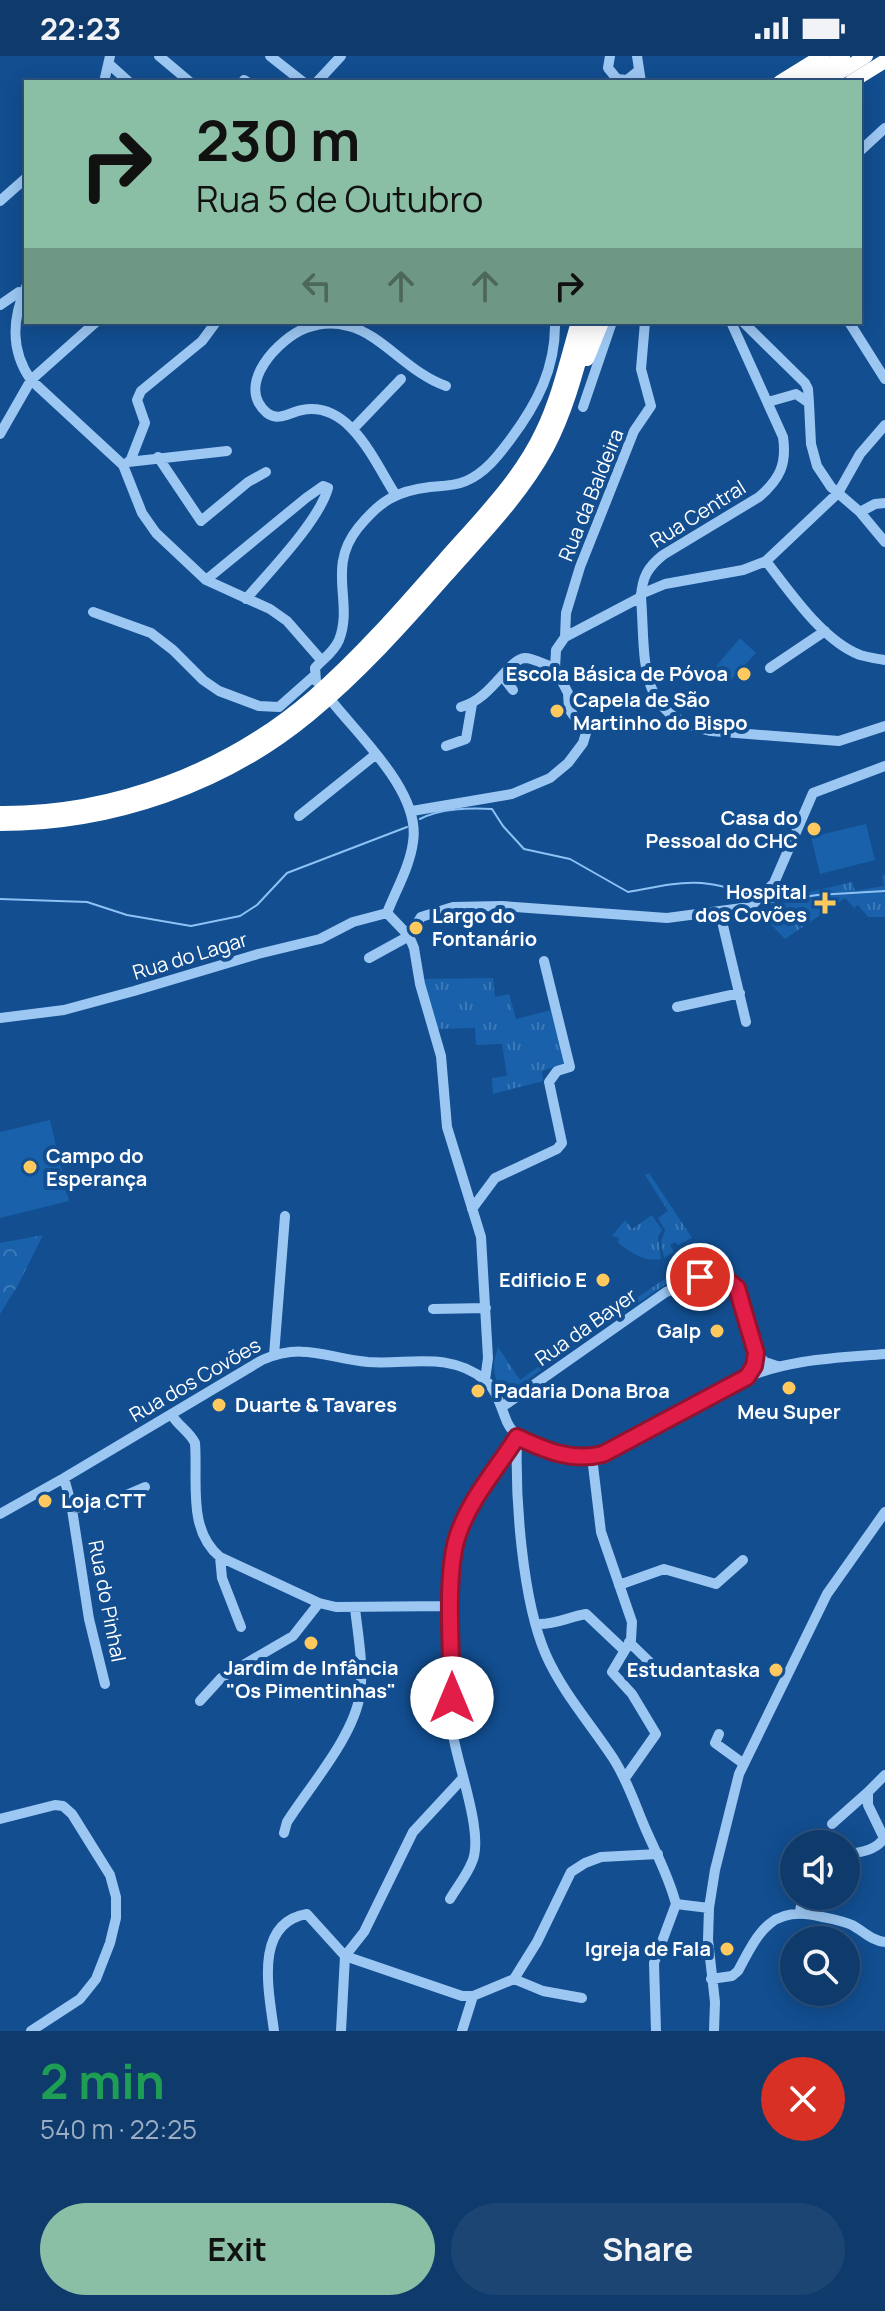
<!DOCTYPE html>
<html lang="en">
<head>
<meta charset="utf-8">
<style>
	:root { --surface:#0e3a6c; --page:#1c4574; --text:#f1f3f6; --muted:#9badc2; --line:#2e547f; --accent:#8abfa5 }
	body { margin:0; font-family:Manrope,sans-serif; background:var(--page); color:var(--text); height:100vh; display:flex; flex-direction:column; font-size:30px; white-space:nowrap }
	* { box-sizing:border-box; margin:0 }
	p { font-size:26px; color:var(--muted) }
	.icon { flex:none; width:44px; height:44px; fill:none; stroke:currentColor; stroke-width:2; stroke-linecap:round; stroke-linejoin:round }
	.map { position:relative; height:1975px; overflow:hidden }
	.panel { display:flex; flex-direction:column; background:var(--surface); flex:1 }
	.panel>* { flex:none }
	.top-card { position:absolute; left:24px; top:24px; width:838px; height:244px; border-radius:0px; box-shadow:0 4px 20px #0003,0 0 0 2px var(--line); background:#8abfa5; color:#111; overflow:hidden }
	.tools { position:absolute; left:780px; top:1774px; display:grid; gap:16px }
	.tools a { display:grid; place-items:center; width:80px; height:80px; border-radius:50%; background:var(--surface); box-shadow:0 4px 20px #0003,0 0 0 2px var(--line); font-size:40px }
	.pin { position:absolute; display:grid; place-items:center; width:68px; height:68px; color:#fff; margin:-34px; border:4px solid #fff; border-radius:50%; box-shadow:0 2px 8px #0007 }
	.me { position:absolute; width:88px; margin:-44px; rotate:0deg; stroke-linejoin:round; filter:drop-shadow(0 0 6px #0008) }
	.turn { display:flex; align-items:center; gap:28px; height:168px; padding:0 40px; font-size:36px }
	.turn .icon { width:104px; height:104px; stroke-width:2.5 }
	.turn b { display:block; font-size:56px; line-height:68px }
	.lanes { display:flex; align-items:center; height:76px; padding:0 40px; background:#0003; justify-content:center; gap:40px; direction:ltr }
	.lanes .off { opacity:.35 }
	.round { display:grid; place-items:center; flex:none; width:84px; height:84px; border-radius:42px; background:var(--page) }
	.headline { display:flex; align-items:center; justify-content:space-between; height:136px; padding:0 40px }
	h1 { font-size:48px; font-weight:700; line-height:60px; color:#1e9e55 }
	.action { display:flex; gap:16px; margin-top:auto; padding:16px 40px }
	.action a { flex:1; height:92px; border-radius:48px; background:var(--accent); color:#111; font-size:32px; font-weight:700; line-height:92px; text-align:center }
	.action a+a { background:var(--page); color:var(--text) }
	.status { display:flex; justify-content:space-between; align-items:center; height:56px; padding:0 40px; background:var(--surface); direction:ltr }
	.status svg { height:22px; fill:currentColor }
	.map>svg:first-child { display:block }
	.grass { fill:url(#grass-tufts) }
	.forest { fill:url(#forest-crowns) }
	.pitch { fill:#1961aa }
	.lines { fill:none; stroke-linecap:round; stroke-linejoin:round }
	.stream { stroke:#8ec2f5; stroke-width:2 }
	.minor { stroke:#9cc7f2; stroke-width:10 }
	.highway { stroke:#fff; stroke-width:14 }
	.route-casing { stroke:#92132f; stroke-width:20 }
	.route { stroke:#e11d48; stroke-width:14 }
	.poi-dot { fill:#ffc95d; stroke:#124e90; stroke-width:3 }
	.labels { text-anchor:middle; stroke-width:8; stroke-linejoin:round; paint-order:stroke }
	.street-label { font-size:20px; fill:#fff; stroke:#124e90 }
	.poi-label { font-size:20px; font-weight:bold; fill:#fff; stroke:#124e90; text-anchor:end }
</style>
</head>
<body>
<div class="status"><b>22:23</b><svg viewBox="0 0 49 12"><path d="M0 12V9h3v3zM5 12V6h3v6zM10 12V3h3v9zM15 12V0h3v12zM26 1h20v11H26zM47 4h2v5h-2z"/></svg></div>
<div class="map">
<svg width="885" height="1975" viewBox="0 0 885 1975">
	<defs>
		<pattern id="grass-tufts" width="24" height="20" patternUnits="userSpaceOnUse" patternTransform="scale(2)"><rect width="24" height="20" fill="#1961aa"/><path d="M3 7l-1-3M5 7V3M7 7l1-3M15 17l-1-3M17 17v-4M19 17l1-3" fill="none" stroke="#3c79b7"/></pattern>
		<pattern id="forest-crowns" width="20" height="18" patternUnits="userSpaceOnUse" patternTransform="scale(2)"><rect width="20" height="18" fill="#1961aa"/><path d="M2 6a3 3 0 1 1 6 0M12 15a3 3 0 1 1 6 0" fill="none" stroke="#3c79b7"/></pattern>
	</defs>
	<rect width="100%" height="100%" fill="#124e90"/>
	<path class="grass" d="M885,819v42h-17l-10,-12 -4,3 -9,-10 -60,41 -27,-28 8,-9 86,-20 3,9 29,-5 -2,-10z
		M493,922l2,19 14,-3 7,25 35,-9 15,53 -24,8 1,10 -50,13 -1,-16 15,-2 -5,-32 -26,1 -1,-17 -38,1 -15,-50z
		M649,1117l43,65 -14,7 -3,-3 -5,3 4,7 -10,6 -3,-16 4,-12 -7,-12 10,-7 -23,-36z
		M652,1159l10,15 -4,7 3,22c-18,3 -29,-6 -43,-16l1,-5 -7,-2 13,-16 7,9z
		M693,1201l6,7 -3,6 -30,14 -102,70 -3,-4 128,-88 4,5 -5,-9z
		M498,1291l22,33 21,-15 3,3 -33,23 -7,2c-12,-15 -12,-29 -6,-46z"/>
	<path class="forest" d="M43,1179l-25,50 -18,29v-71z"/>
	<path class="pitch" d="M740,582l16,15 -25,27 -15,-14z
		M866,768l9,36 -55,14 -9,-37z
		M50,1064l19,81 -69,17v-86z"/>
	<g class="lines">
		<path class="stream" d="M420,763c21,-11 49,-11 72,-10l11,17 21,23 46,10 58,33c54,-10 72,-16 125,4
			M0,843l87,3 40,13 64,11 49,-10 17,-11 30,-32 120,-46
			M764,847l53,-8 68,-4"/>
		<path class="minor" d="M159,0l31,26
			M270,0l33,26
			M610,0l-2,12 9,11 10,1 11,-9
			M637,0l4,26
			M109,8l20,18
			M244,24l3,2
			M104,26l6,-26
			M317,26l24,-26
			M860,95l25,-23
			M0,145l26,-23
			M26,231c-14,32 -16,63 5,93l92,85 19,48 14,20 50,47 64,29 17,12 35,40
			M0,249l19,-13 4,1
			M731,266l52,115c4,27 -3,42 -24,60l-96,58c-15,12 -21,22 -22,42 5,62 -6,120 70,134l128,10 46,-15
			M743,266l62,61 3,6 1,14
			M849,266l36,57
			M768,346l28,-8 13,9 2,41 6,22 14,21 29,25 25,30
			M583,351l29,-85
			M353,373l48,-50
			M0,378l31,-54 65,-58
			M158,401l43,64 47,-39 18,-10
			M131,403l14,-36 -8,-23 4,-9 61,-50 14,-19
			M128,406l99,-11
			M395,438c-21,-33 -45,-93 -93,-84 -12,2 -23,12 -35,3 -33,-28 12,-75 39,-85 14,-5 29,-6 42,-2 34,8 60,47 98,60
			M860,456l15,-8 10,-1
			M766,505c24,31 57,80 94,94 8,2 17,4 25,5
			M206,524l100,-82 17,-12 5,2c-9,33 -59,84 -82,111
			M641,538l24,-10 78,-14 23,-9 72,-68 22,-39 25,-29
			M93,556l58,21 22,17 30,30 16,11 40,15 20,1 35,-31
			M565,581l1,-24 14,-46 54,-136 17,-25 -10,-37 4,-47
			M770,612l55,-37
			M503,621l10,13
			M316,625l-1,-13c8,-9 19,-16 24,-28 15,-38 -13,-72 19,-112 22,-27 38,-37 72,-41 12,-1 25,-1 36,-6 19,-8 32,-25 44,-41 27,-36 46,-72 45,-118
			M334,648c29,36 87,90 79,138 -3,24 -17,48 -26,71
			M461,651c31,-8 47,-48 64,-49 9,0 21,8 30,10
			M446,690l20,-7 6,-35
			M412,755l100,-17 38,-16 18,-15 15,-20 3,-10 -17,-24 -1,-16 -13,-25 1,-18 9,-13 76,-40
			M299,760l76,-61
			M387,857l22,23 5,12 6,36 21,72 6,71 34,110 7,121 -3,22
			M720,857l26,109
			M369,902l40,-22 12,-19 32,-10 49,-1 165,12 83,-11 24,-24 39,-90 72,-27
			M677,951l63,-14
			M0,962l64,-8 70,-19 124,-37 62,-15 33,-17 34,-9
			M472,1153l23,-31 62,-29 5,-6 -13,-61 8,-11 13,-4 -26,-106
			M433,1253l53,-1
			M274,1299l11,-139
			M502,1351l164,-115 44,-17 12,1 15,12 19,65 9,9 12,4
			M171,1358c7,12 18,17 24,29 3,38 -8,87 25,114l99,46 17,4 115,-1
			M517,1381c-2,61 5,163 29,218 17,38 44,68 67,103 15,23 22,47 33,72 11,25 23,47 30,74
			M592,1401l9,75 31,90 -1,18 -19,32 20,22 24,40 -31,44
			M64,1422l7,25 18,116 16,65
			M72,1452l31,-3 42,-18
			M0,1458l64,-36 198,-118c41,-18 65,-2 106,2 41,3 81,-11 117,18 12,10 16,28 22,42 10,22 44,33 67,35 44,3 125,-59 169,-78 44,-20 94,-21 142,-25
			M220,1501l2,21 19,49
			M619,1529l45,-16 52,15 27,-24
			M537,1568c18,1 31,-7 49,-10l38,36
			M629,1586l33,32
			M200,1645l21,-23 72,-42 26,-33
			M719,1678l-4,9 29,21
			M0,1763l55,-14 8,1 9,8 38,61 6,22v21l-6,25 -14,36 -16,20 -49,32
			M832,1768l36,-32
			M284,1777l3,-11c23,-36 67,-86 73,-128 4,-28 -2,-58 -5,-86
			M846,1798c14,-1 31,-4 38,-16l-16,-33v-13l17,-17
			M450,1843c7,-12 17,-24 22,-37 13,-28 -16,-100 -20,-133v-167l5,-28 19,-40 40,-55
			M676,1848l33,4
			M800,1855l3,-15
			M345,1900l19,-24 49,-100 49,-53
			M514,1923l29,12 39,7
			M711,1923l21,-3 6,-5c21,-40 34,-67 84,-54 10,2 21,4 30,8 11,6 20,16 33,17
			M274,1975c-5,-39 -21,-108 33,-117l38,42 117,40h11l41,-17 23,-37 34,-70 14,-9 16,-6 57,-3
			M341,1975l4,-75
			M462,1975l11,-35
			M656,1975l-2,-68 22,-59
			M714,1975l1,-29 -7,-62 1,-32 6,-38 24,-96 88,-180 58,-82"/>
		<path class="highway" d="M780,26l42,-26
			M801,26l42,-26
			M824,26l42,-26
			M851,26l34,-21
			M587,303l15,-37
			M0,757c113,1 227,-42 313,-116 47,-41 88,-88 130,-136 35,-40 76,-80 99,-129 17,-35 25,-73 36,-110
			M0,768c111,0 223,-38 309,-109 50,-41 94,-90 136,-138 36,-41 76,-81 102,-129 21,-40 31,-83 43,-126"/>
	</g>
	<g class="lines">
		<defs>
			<path id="route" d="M452,1642c0,-42 -8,-129 7,-166 13,-36 38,-63 58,-95 28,13 54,25 86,17l144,-77 7,-11 2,-13 -19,-65 -15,-12 -22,1"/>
		</defs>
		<use href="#route" class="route-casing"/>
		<use href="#route" class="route"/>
	</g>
	<g class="poi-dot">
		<circle cx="744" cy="618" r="8"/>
		<circle cx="557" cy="655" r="8"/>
		<circle cx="814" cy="773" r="8"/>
		<path d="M821 835h8v8h8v8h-8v8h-8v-8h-8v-8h8z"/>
		<circle cx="416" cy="872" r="8"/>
		<circle cx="30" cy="1111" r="8"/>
		<circle cx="603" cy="1224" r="8"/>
		<circle cx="717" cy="1275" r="8"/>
		<circle cx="789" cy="1332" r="8"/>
		<circle cx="478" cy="1335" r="8"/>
		<circle cx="219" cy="1349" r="8"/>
		<circle cx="45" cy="1445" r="8"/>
		<circle cx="311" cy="1587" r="8"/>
		<circle cx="776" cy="1614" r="8"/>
		<circle cx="727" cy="1893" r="8"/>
	</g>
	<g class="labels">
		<g class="street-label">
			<text transform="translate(591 439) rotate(-68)" y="7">Rua da Baldeira</text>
			<text transform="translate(698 458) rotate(-32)" y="7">Rua Central</text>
			<text transform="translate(190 900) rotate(-17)" y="7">Rua do Lagar</text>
			<text transform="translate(586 1271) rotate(-35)" y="7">Rua da Bayer</text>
			<text transform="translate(195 1324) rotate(-30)" y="7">Rua dos Covões</text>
			<text transform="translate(107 1545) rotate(79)" y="7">Rua do Pinhal</text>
		</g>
		<g class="poi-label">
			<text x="728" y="625">Escola Básica de Póvoa</text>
			<text x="573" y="651" text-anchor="start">Capela de São<tspan x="573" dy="23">Martinho do Bispo</tspan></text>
			<text x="798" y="769">Casa do<tspan x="798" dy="23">Pessoal do CHC</tspan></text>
			<text x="807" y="843">Hospital<tspan x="807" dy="23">dos Covões</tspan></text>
			<text x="432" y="867" text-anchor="start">Largo do<tspan x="432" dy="23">Fontanário</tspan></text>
			<text x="46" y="1107" text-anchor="start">Campo do<tspan x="46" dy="23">Esperança</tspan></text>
			<text x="587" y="1231">Edificio E</text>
			<text x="701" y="1282">Galp</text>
			<text x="494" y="1342" text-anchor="start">Padaria Dona Broa</text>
			<text x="235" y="1356" text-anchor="start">Duarte &amp; Tavares</text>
			<text x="789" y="1363" text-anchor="middle">Meu Super</text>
			<text x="61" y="1452" text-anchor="start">Loja CTT</text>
			<text x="311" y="1619" text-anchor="middle">Jardim de Infância<tspan x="311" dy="23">"Os Pimentinhas"</tspan></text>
			<text x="760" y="1621">Estudantaska</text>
			<text x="711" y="1900">Igreja de Fala</text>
		</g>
	</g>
</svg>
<div class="tools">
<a><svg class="icon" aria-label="sound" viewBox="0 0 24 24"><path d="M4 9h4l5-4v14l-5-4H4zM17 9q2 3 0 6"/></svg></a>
<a><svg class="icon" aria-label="search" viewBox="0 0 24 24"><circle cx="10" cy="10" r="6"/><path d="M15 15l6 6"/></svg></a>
</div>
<div class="pin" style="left:700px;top:1221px;background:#d93025"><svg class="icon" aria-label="arrive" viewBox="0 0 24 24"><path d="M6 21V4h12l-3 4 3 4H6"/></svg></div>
<svg class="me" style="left:452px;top:1642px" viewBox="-20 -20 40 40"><circle r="19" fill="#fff"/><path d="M0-13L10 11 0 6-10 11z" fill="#e11d48"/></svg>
<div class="top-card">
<div class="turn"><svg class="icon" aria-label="right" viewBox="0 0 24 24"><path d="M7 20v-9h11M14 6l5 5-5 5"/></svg><div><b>230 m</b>Rua 5 de Outubro</div></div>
<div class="lanes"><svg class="icon off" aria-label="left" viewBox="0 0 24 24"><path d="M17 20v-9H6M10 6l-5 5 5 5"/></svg><svg class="icon off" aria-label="ahead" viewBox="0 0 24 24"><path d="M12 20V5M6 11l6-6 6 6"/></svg><svg class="icon off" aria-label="ahead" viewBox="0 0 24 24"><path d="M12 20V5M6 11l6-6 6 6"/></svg><svg class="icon" aria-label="right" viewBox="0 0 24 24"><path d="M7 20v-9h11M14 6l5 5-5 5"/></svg></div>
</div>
</div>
<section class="panel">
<div class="headline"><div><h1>2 min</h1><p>540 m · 22:25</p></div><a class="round" style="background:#d93025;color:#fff"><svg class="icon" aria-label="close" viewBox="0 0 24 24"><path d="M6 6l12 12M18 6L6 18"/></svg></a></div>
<div class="action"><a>Exit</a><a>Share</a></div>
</section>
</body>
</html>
